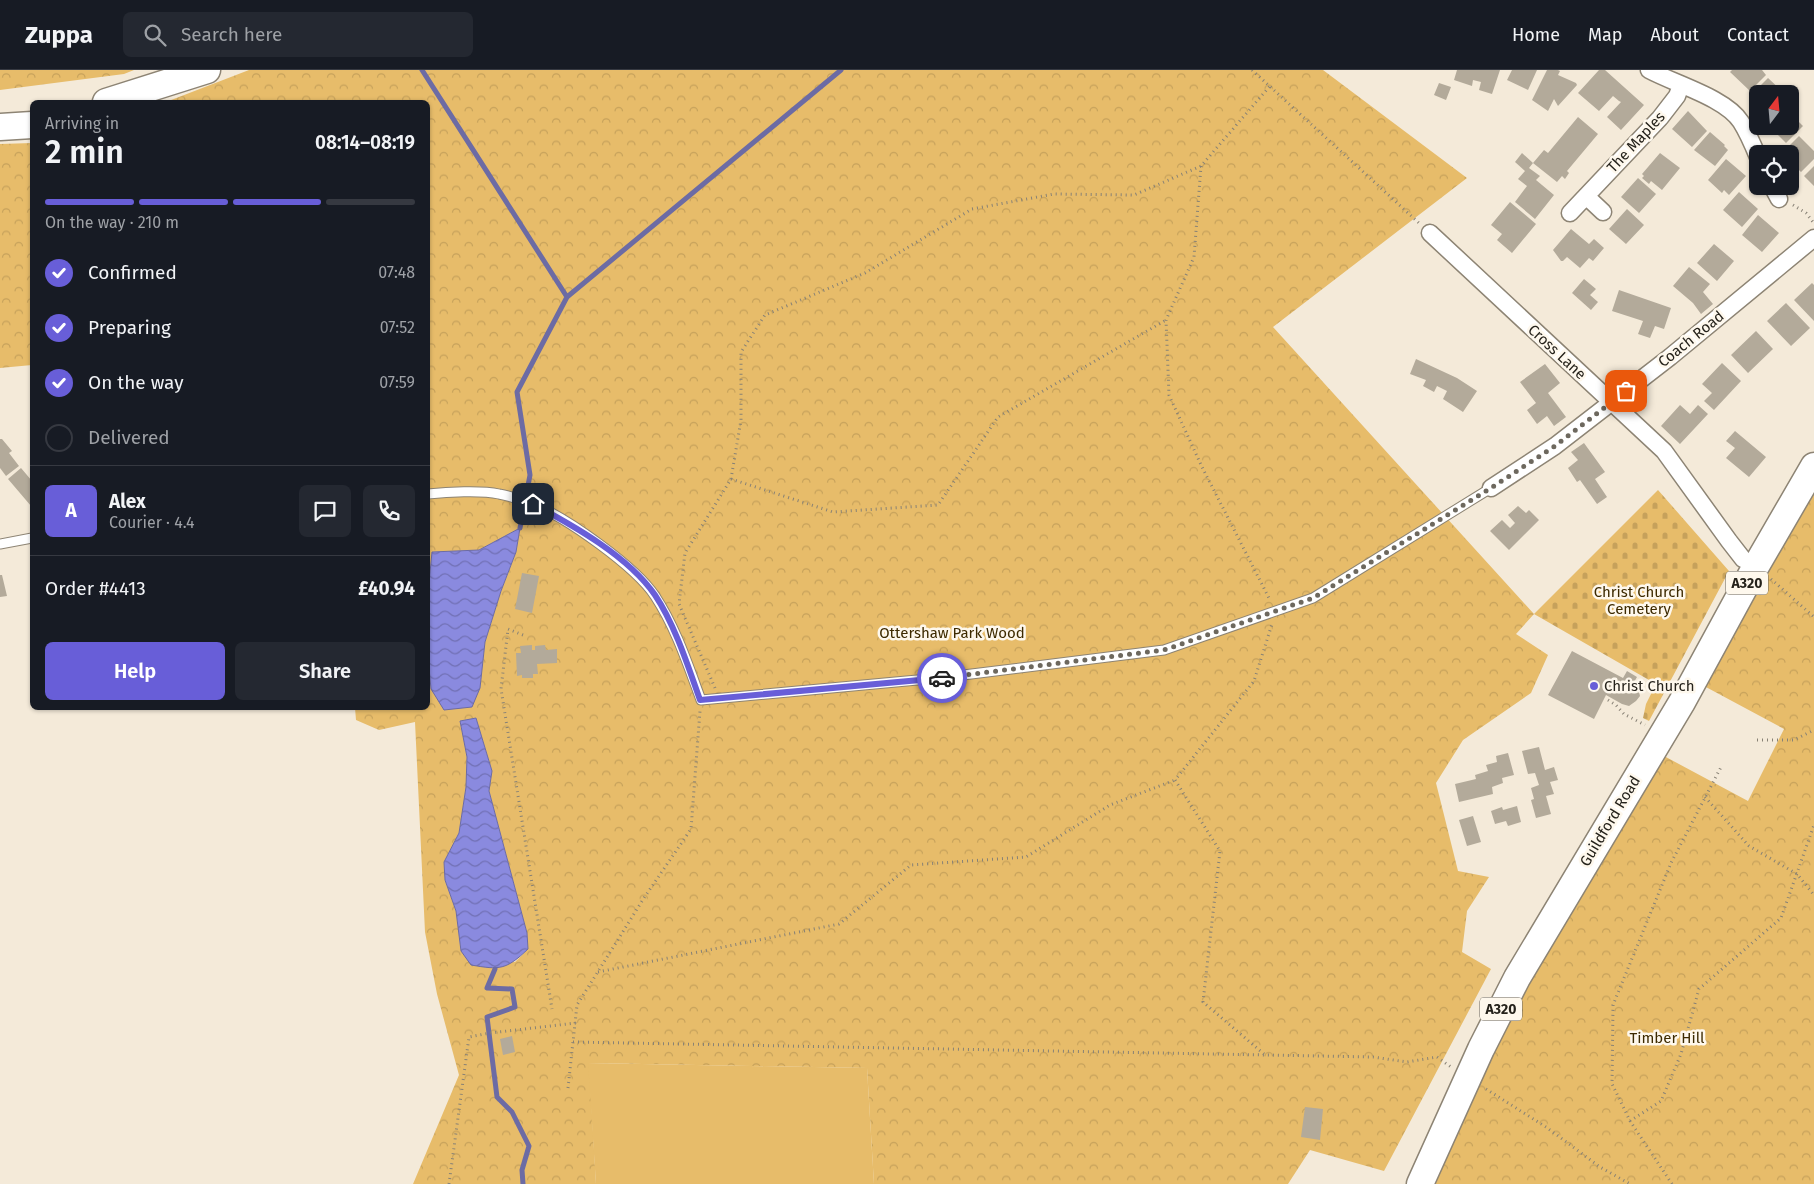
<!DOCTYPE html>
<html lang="en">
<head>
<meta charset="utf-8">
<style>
	body { margin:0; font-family:"Fira Sans",sans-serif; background:#242831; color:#f1f3f6; height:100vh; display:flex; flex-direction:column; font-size:19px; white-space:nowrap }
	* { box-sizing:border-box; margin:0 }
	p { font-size:16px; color:#9ea1a6 }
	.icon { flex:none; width:28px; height:28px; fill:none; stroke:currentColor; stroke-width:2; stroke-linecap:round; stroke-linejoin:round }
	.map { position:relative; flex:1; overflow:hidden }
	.drawer { position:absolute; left:30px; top:30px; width:400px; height:610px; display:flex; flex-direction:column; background:#171b24; border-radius:8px; box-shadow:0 1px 4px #0004 }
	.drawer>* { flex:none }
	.needle { width:32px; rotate:16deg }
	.buttons { position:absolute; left:1749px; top:15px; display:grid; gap:10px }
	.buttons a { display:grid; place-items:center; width:50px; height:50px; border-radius:8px; background:#171b24; box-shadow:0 1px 4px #0004; font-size:25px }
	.pin { position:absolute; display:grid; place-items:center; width:42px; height:42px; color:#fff; margin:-21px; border-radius:10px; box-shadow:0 2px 8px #0006 }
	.courier { position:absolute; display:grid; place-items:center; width:50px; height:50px; margin:-25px; border:4px solid #685ed8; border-radius:50%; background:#fff; color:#222; box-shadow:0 1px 6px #0007 }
	.overview em { font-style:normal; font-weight:600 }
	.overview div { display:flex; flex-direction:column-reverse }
	.overview { display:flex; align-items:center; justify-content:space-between; height:85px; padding:0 15px }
	h1 { font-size:32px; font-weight:600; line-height:38px }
	.bar { display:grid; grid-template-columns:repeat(4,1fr); gap:8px 5px; align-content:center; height:60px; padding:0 15px }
	.bar i { height:6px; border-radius:4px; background:#363941 }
	.bar .selected { background:#685ed8 }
	.bar p { grid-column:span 4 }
	.line { display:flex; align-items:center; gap:12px; padding:0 15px; border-top:1px solid #363941 }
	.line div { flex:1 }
	.round { display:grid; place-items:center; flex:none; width:52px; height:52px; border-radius:8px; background:#242831 }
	ol { padding:0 15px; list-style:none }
	li { display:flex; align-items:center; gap:15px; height:55px }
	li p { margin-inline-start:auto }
	li .icon { padding:5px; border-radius:50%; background:#685ed8; color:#fff; stroke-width:4 }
	li:last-child { color:#9ea1a6 }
	li i { width:28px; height:28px; border:2px solid #363941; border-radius:50% }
	.action { display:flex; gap:10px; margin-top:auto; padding:10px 15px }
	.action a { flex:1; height:58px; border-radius:8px; background:#685ed8; color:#fff; font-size:20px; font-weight:600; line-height:58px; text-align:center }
	.action a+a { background:#242831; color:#f1f3f6 }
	header { display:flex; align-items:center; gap:30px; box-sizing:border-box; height:70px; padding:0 25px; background:#171b24; border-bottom:1px solid #363941 }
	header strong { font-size:24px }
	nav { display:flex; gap:28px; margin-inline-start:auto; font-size:18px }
	.search { width:350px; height:45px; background:#242831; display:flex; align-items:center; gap:12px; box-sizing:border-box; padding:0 18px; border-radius:8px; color:#9ea1a6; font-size:19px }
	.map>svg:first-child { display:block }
</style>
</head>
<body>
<header>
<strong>Zuppa</strong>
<div class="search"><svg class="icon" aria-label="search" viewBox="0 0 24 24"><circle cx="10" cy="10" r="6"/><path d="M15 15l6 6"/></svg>Search here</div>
<nav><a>Home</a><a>Map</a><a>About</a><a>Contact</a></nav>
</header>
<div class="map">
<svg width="1814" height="1114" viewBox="0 0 1814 1114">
	<defs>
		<pattern id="forest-crowns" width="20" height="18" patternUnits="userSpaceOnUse" patternTransform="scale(1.25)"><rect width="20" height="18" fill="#e7bc6a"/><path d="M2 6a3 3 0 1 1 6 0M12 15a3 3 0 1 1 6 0" fill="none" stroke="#c6a15b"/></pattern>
		<pattern id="cemetery-stones" width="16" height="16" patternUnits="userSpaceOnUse" patternTransform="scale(1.25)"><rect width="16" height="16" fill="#e7bc6a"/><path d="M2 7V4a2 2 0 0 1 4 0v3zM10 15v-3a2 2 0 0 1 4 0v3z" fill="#c6a15b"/></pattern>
		<pattern id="water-waves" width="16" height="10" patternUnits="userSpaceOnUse" patternTransform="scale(1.25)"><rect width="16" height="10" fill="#8a8adf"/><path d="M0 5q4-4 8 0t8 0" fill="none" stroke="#7170b4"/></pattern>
	</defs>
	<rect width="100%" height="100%" fill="#f4ead9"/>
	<path fill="url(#forest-crowns)" fill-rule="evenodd" d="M0 0H134L124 4 0 20Z
		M249 0H1323L1467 108 1273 257 1534 544 1516 564 1548 585 1531 623 1463 670 1436 713 1458 801 1489 807 1467 841 1462 882 1491 899 1384 1101 1310 1080 1288 1114H874L867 998 589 993 596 1114H413L459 1005 437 924 425 862 415 652 379 660 356 650 355 638H428V587L431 619 480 618 485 572 501 521 516 482 520 458 479 480 432 482 428 523V32H166ZM476 648 492 701 489 721 527 863 528 879 515 892 461 881 456 841 445 810 444 792 459 763 466 717 467 687 460 651Z
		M32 73V295L0 298V74Z
		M1814 423V1114H1434L1506 952 1664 686 1748 731 1784 659 1704 616 1792 456Z"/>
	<path fill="url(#cemetery-stones)" d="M1658 420 1729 501 1649 651 1643 648 1646 634 1656 614 1534 544Z"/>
	<path fill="#e7bc6a" d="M588 993 867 998 874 1114H596Z"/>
	<path fill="url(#water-waves)" stroke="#6c6ba4" d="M520 458 516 482 501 521 485 572 480 618 472 637 444 640 431 619 428 587V523L432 482 479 480Z
		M476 648 492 701 489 721 527 863 528 879C506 900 500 900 471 895L461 881 456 841 445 810 444 792 459 763 466 717 467 687 460 651Z"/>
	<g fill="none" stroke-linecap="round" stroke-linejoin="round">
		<path stroke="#6c6ba4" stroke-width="5" d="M422 0 567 227
			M520 458 530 405 517 322 567 227 841 0
			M495 899 487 918 512 919 515 937 487 947 497 1027 512 1042 529 1076 522 1100 523 1114"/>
	</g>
	<path fill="#b3aa9a" d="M1457 0H1500L1492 24 1479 20 1481 12 1473 10 1472 16 1454 10Z
		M1512 0H1537L1528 20 1507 10Z
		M1547 0H1558L1560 1 1558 5 1576 13 1577 15 1558 36 1554 29 1548 41 1532 30Z
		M1599 0H1605L1644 35 1621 60 1607 47 1621 32 1619 31 1613 26 1599 41 1578 23Z
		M1732 0H1762L1766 5 1750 21 1730 2Z
		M1768 8 1785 24H1758V29L1752 24Z
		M1439 13 1451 17 1446 30 1434 25Z
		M1688 41 1707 61 1692 77 1672 59Z
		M1790 43 1803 56 1786 73 1769 56H1790Z
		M1578 47 1598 64 1567 101 1569 103 1565 109 1562 106 1557 112 1533 93 1544 80 1548 83Z
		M1710 62 1725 75 1724 76 1728 80 1715 96 1694 80Z
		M1799 66 1814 81V89L1801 102 1790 91V84H1781Z
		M1522 83 1533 93 1529 98 1540 106 1536 110 1554 125 1535 149 1515 132 1527 116 1518 109 1525 101 1515 92Z
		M1660 83 1680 98 1662 120 1651 111 1649 114 1642 108 1644 106 1642 104Z
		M1726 89 1746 106 1729 125 1724 120 1722 123 1708 110Z
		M1814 96V116L1804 106Z
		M1638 108 1656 124 1639 143 1621 127Z
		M1739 122 1758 139 1742 157 1723 140Z
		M1510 132 1536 154 1512 183 1497 170 1502 164 1491 155Z
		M1627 139 1644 155 1626 174 1609 159Z
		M1758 145 1779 163 1762 182 1742 165Z
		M1571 159 1589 174 1594 169 1604 178 1593 191 1589 188 1580 198 1567 187 1563 191H1561L1553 180Z
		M1714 174 1734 191 1717 211 1697 193Z
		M1689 197 1710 214 1703 222 1713 234 1701 244 1693 233 1673 216Z
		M1584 209 1596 219 1590 225 1598 232 1591 240 1572 223Z
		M1812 213 1814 215V251L1794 230Z
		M1619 220 1671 238 1664 259 1655 256 1650 268 1638 264 1643 251 1612 241Z
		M1786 233 1810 258 1791 276 1767 251Z
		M1756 261 1773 279 1748 303 1731 285Z
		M1416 289 1457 308 1477 321 1463 342 1443 329 1447 321 1437 316 1434 322 1423 316 1426 310 1410 304Z
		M1722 293 1741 311 1714 340 1704 331 1712 323 1702 314Z
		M1545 294 1560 313 1548 323 1566 347 1554 356 1547 346 1537 354 1527 340 1536 333 1520 312Z
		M1680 335 1690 344 1698 335 1708 344 1680 374 1661 356Z
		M1735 361 1766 387 1749 407 1726 388 1735 378 1726 371Z
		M0 369H2L12 381 9 383 19 396 6 406 0 398Z
		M1584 373 1605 402 1595 409 1607 427 1597 434 1580 410 1577 412 1568 398 1578 390 1571 382Z
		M21 398 32 411V435L31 436 8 409Z
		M1518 436 1526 443 1529 440 1539 450 1509 480 1490 461 1502 450 1510 458 1515 453 1508 445Z
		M522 503 539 506 532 543 515 539Z
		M0 505H2L7 526 0 527Z
		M532 575V580H535V576L545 575 546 580 557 579V593L537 594 538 604H533V608H522V605L517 606 516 583H521L520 576Z
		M1572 581 1623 608 1627 601 1637 607 1633 614 1638 618 1640 626 1636 631 1629 636 1622 634 1606 625 1594 649 1548 625Z
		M1539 677 1545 700 1554 697 1558 710 1550 712 1554 724 1546 726 1551 744 1536 748 1531 730 1534 729 1531 718 1539 715 1535 703 1528 704 1522 681Z
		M1508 683 1514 705 1502 708 1503 713 1492 717 1493 724 1459 732 1455 714 1476 709 1475 705 1488 701 1486 695 1497 692 1496 686Z
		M1517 736 1521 752 1508 756 1506 751 1495 754 1491 741 1502 737 1503 740Z
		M1473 746 1481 772 1467 776 1459 750Z
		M512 966 515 982 503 985 500 969Z
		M1305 1037 1323 1039 1320 1070 1301 1067Z"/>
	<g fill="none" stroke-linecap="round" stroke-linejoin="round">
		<defs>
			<path id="lane" d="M428 424C447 422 481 420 499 424 510 426 522 430 532 434 565 446 636 497 655 526 676 558 688 595 701 630L939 608 1164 580 1313 528 1491 418
				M0 474 32 468"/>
			<path id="street" d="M1649 0C1675 14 1726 28 1741 52 1748 63 1753 75 1758 87
				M1772 116 1779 129
				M1586 126 1603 142
				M1570 143 1660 48 1677 26 1681 15
				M1430 163 1664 381 1729 471 1743 489 1756 496
				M1491 418 1555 376 1670 287 1814 168"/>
			<path id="primary" d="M106 32 207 0
				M0 57 32 55
				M1420 1114 1481 979 1517 908 1682 632 1756 496 1814 396"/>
		</defs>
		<use href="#lane" stroke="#8d8474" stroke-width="11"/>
		<use href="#street" stroke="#8d8474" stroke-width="19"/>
		<use href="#primary" stroke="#8d8474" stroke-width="29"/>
		<path stroke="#878175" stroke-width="3" stroke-dasharray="1 4" stroke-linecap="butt" d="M1252 0 1419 153
			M1201 96 1194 187 1166 250 1169 325 1202 397 1270 530
			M1793 135 1806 143 1813 152
			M731 409 833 442 938 435 998 347 1166 250
			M1771 509 1814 547
			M523 565 508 559 501 619 552 939
			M715 618 679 534 685 483 731 409 741 350V282L765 245 865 203 972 139 1054 124 1134 125 1201 96 1270 16
			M1608 630 1616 635 1624 644 1645 655
			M1757 670H1794L1814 660
			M1705 727 1749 776 1797 804 1814 825
			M598 902 839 854 911 795 1026 787 1110 735 1175 710
			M573 972 1373 987 1407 992 1437 987 1451 997
			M1264 984 1203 932 1220 781 1175 710 1254 611 1272 554
			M568 1018 577 935 644 828 691 759 700 641
			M1486 1019 1546 1057 1600 1097 1630 1114
			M1630 1051 1661 1031 1681 984 1699 919 1781 848 1814 755
			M449 1114 469 967 490 963 576 953
			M1672 1114 1630 1051 1612 1014 1613 935 1671 793 1721 697"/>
		<use href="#lane" stroke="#fff" stroke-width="9"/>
		<use href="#street" stroke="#fff" stroke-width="16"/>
		<use href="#primary" stroke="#fff" stroke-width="26"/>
	</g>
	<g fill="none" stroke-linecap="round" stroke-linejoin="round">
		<path stroke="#6d685e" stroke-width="5" stroke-dasharray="0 9" d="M942 608 1164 580 1313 528 1491 418 1555 376 1626 321"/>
		<path stroke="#685ed8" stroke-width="6" d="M533 434C574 456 628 486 655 525 675 555 688 596 700 630L942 608"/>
	</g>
	<circle fill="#685ed8" stroke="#fef8ed" stroke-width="2" cx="1594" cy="616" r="5"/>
	<g text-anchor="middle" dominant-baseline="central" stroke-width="5" stroke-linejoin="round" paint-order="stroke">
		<g fill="#fef8ed" stroke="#66625a" stroke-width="1">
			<rect x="1726" y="501.5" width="42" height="23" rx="4"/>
			<rect x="1480" y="927.5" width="42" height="23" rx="4"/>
		</g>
		<g font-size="14" font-weight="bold" fill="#25221b">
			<text x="1747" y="513">A320</text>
			<text x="1501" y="939">A320</text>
		</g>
		<g font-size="15" fill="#25221b" stroke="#fef8ed">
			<text transform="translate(1636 72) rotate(-47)">The Maples</text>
			<text transform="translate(1691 269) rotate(-39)">Coach Road</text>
			<text transform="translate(1557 282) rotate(43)">Cross Lane</text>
			<text transform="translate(1610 751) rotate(-59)">Guildford Road</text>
		</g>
		<g font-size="15" fill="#3d2a00" stroke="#fef8ed">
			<text x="1639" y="522">Christ Church<tspan x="1639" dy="17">Cemetery</tspan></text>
			<text x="952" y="563">Ottershaw Park Wood</text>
			<text x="1667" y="968">Timber Hill</text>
		</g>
		<g font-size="15" fill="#25221b" stroke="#fef8ed" text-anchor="start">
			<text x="1604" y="616">Christ Church</text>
		</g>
	</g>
</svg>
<div class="buttons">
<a><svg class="needle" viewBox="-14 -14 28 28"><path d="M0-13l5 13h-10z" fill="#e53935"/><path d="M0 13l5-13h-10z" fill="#9ea1a6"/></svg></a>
<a><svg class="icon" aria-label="locate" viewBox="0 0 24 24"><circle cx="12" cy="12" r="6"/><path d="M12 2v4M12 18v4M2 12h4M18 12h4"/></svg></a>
</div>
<div class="pin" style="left:1626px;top:321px;background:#ea580c"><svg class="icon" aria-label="bag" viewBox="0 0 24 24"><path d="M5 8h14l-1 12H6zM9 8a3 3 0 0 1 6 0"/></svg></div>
<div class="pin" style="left:533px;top:434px;background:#1f2937"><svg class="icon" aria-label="home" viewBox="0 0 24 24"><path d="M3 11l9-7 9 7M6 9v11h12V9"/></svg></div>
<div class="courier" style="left:942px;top:608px"><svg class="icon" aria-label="car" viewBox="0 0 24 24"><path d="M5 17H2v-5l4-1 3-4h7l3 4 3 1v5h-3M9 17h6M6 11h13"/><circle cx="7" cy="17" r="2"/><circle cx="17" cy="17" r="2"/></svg></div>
<section class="drawer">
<div class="overview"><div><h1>2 min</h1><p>Arriving in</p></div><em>08:14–08:19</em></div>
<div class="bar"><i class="selected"></i><i class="selected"></i><i class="selected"></i><i></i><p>On the way · 210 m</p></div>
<ol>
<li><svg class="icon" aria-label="check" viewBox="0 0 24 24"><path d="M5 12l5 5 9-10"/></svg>Confirmed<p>07:48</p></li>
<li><svg class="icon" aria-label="check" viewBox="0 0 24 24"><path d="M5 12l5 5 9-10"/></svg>Preparing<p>07:52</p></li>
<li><svg class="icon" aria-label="check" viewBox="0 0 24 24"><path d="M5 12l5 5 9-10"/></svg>On the way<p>07:59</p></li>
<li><i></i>Delivered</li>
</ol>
<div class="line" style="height:90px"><b class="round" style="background:#685ed8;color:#fff">A</b><div><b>Alex</b><p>Courier · 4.4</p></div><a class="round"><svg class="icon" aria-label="chat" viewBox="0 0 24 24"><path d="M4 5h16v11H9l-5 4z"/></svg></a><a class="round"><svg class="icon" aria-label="phone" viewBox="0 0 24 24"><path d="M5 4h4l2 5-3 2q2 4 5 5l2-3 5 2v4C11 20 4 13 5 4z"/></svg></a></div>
<div class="line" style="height:65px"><div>Order #4413</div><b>£40.94</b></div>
<div class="action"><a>Help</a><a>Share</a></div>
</section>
</div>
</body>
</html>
